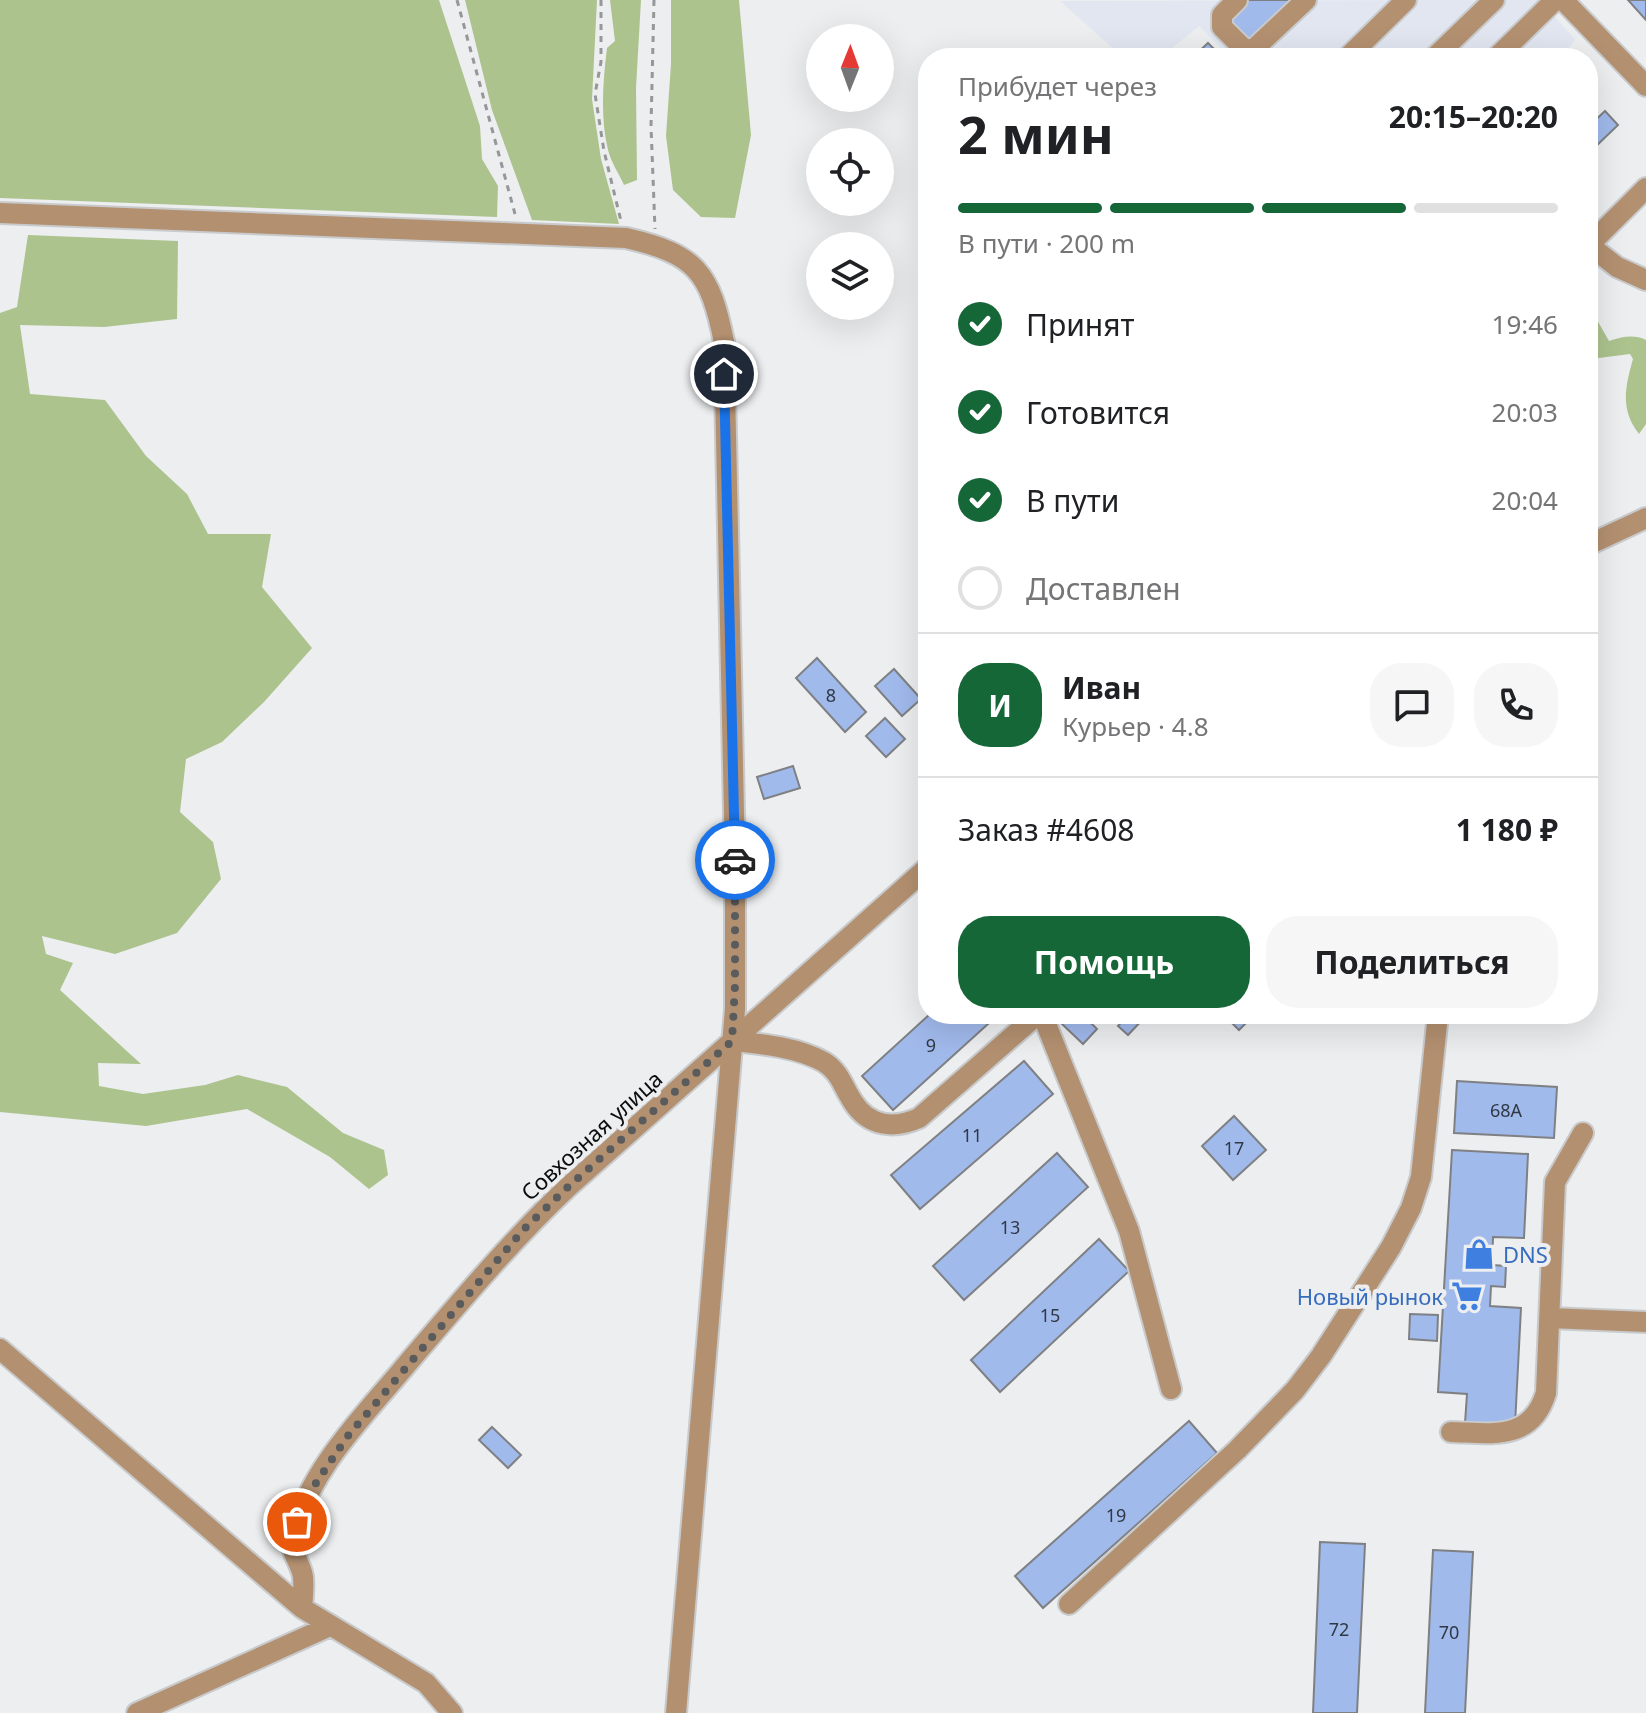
<!DOCTYPE html>
<html lang="ru">
<head>
<meta charset="utf-8">
<style>
	body { margin:0; font-family:"Noto Sans",sans-serif; background:#f6f6f6; color:#202124; height:100vh; display:flex; flex-direction:column; font-size:30px; white-space:nowrap }
	* { box-sizing:border-box; margin:0 }
	p { font-size:26px; color:#757577 }
	.icon { flex:none; width:44px; height:44px; fill:none; stroke:currentColor; stroke-width:2; stroke-linecap:round; stroke-linejoin:round }
	.map { position:relative; flex:1; overflow:hidden }
	.drawer { position:absolute; left:918px; top:48px; width:680px; height:976px; display:flex; flex-direction:column; background:#fff; border-radius:32px; box-shadow:0 8px 32px #0002 }
	.drawer>* { flex:none }
	.needle { width:52px; rotate:1deg }
	.fabs { position:absolute; left:806px; top:24px; display:grid; gap:16px }
	.fabs a { display:grid; place-items:center; width:88px; height:88px; border-radius:50%; background:#fff; box-shadow:0 8px 32px #0002; font-size:40px }
	.pin { position:absolute; display:grid; place-items:center; width:68px; height:68px; color:#fff; margin:-34px; border:4px solid #fff; border-radius:50%; box-shadow:0 2px 8px #0007 }
	.courier { position:absolute; display:grid; place-items:center; width:80px; height:80px; margin:-40px; border:6px solid #1a73e8; border-radius:50%; background:#fff; color:#222; box-shadow:0 2px 10px #0007 }
	.summary em { font-style:normal; font-weight:700 }
	.summary div { display:flex; flex-direction:column-reverse }
	.summary { display:flex; align-items:center; justify-content:space-between; height:136px; padding:0 40px }
	h1 { font-size:52px; font-weight:700; line-height:60px }
	.bar { display:grid; grid-template-columns:repeat(4,1fr); gap:12px 8px; align-content:center; height:96px; padding:0 40px }
	.bar i { height:10px; border-radius:6px; background:#e0e0e0 }
	.bar .active { background:#166738 }
	.bar p { grid-column:span 4 }
	.line { display:flex; align-items:center; gap:20px; padding:0 40px; border-top:2px solid #e0e0e0 }
	.line div { flex:1 }
	.round { display:grid; place-items:center; flex:none; width:84px; height:84px; border-radius:32px; background:#f6f6f6 }
	ol { padding:0 40px; list-style:none }
	li { display:flex; align-items:center; gap:24px; height:88px }
	li p { margin-inline-start:auto }
	li .icon { padding:8px; border-radius:50%; background:#166738; color:#fff; stroke-width:4 }
	li:last-child { color:#757577 }
	li i { width:44px; height:44px; border:4px solid #e0e0e0; border-radius:50% }
	.action { display:flex; gap:16px; margin-top:auto; padding:16px 40px }
	.action a { flex:1; height:92px; border-radius:32px; background:#166738; color:#fff; font-size:32px; font-weight:700; line-height:92px; text-align:center }
	.action a+a { background:#f6f6f6; color:#202124 }
	.map>svg:first-child { display:block }
</style>
</head>
<body>
<div class="map">
<svg width="1646" height="1713" viewBox="0 0 1646 1713">
	<rect width="100%" height="100%" fill="#eceef0"/>
	<path fill="#e1e6f0" d="M1539 0 1575 39 1562 58H1231L1199 26 1160 58H1124L1060 1Z"/>
	<path fill="#acc38e" d="M0 0H439L480 126 482 159 498 186 497 217 0 198Z
		M465 0H597L592 99 601 159 619 224 532 220 492 110Z
		M610 0H641L636 88 637 180 624 185C619 174 611 162 608 150 600 117 603 81 607 48L615 41Z
		M671 0H739L751 135 735 218 701 217 673 190 666 136 671 64Z
		M28 235 178 241 177 319 104 327 20 325 30 394 105 400 146 456 187 494 208 534H271L262 587 312 648 264 702 222 742 186 759 180 812 213 842 221 879 177 933 115 954 42 936 46 954 73 963 60 990 141 1064 98 1063 99 1086 143 1094 205 1085 238 1075 287 1087 343 1133 384 1150 388 1175 369 1189 330 1157 247 1109 146 1126 0 1112V313L17 307Z
		M1588 283 1593 293 1592 311 1609 341C1622 337 1633 334 1646 340V424L1639 434C1620 410 1625 387 1633 359L1630 354 1591 359 1588 364Z"/>
	<path fill="#a1baec" stroke="#7f8083" stroke-width="2" d="M1249 0H1295L1249 44 1227 21Z
		M1628 0H1646V20Z
		M1208 43 1223 58H1192Z
		M1605 111 1618 125 1594 148 1588 142V127Z
		M817 658 866 712 845 732 796 678Z
		M894 669 921 699 902 716 875 686Z
		M885 718 905 739 886 757 866 736Z
		M793 766 800 788 764 799 757 777Z
		M930 1014H999L893 1110 862 1076Z
		M1071 1014H1082L1097 1029 1083 1044 1062 1024Z
		M1129 1014H1140L1144 1018 1128 1035 1118 1026Z
		M1223 1014H1255L1239 1030Z
		M1024 1061 1053 1094 920 1209 891 1175Z
		M1457 1081 1557 1087 1554 1138 1454 1133Z
		M1234 1116 1266 1150 1233 1180 1202 1146Z
		M1452 1150 1528 1154 1524 1238 1493 1237 1492 1265 1506 1266 1505 1287 1491 1286 1490 1306 1521 1308 1515 1425 1465 1423 1467 1394 1438 1392Z
		M1057 1153 1088 1187 964 1300 933 1266Z
		M1099 1239 1129 1271 1000 1392 971 1360Z
		M1410 1314 1438 1315 1437 1341 1409 1339Z
		M1189 1421 1217 1453 1043 1608 1015 1576Z
		M492 1427 521 1455 508 1468 479 1440Z
		M1320 1542 1365 1544 1357 1713H1313Z
		M1433 1550 1473 1552 1465 1713H1425Z"/>
	<g fill="none" stroke-linecap="round" stroke-linejoin="round">
		<defs>
			<path id="minor" d="M1237 0 1222 15V27L1245 50 1255 48 1306 0
				M1563 0 1646 86
				M1347 58 1406 0
				M1434 58 1494 0
				M1496 58 1555 0
				M0 213 626 238C696 254 710 272 724 342L735 860V1009L676 1713
				M1589 245 1617 267 1646 280
				M1588 246 1646 188
				M1588 545 1646 518
				M1042 1014 1129 1231 1171 1389
				M732 1041C762 1044 797 1047 824 1062 840 1072 843 1087 853 1102 869 1127 895 1129 919 1118L1038 1014
				M1550 1318 1646 1322
				M0 1349 302 1608 426 1683 452 1713
				M1451 1432C1491 1433 1531 1442 1546 1393L1555 1182 1583 1133
				M1069 1604 1237 1450 1295 1390 1321 1356 1391 1247 1411 1208 1421 1177 1438 1014
				M302 1608C303 1598 304 1587 303 1577 301 1562 289 1553 293 1537 308 1470 365 1415 407 1364 459 1303 510 1242 568 1187L928 867
				M137 1713 330 1626"/>
		</defs>
		<use href="#minor" stroke="#c8cacc" stroke-width="24"/>
		<path stroke="#969799" stroke-width="3" stroke-dasharray="6 6" stroke-linecap="butt" d="M457 0 515 214
			M601 0V62L595 94 604 151 621 221
			M654 0 651 126 655 229"/>
		<use href="#minor" stroke="#b39070" stroke-width="20"/>
	</g>
	<g fill="none" stroke-linecap="round" stroke-linejoin="round">
		<path stroke="#5a5b5c" stroke-width="8" stroke-dasharray="0 14.4" d="M297 1522 312 1489 347 1437 524 1229 568 1187 732 1041 735 985V860"/>
		<path stroke="#1a73e8" stroke-width="10" d="M724 374 735 860"/>
	</g>
	<defs>
		<symbol id="shop-bare" viewBox="-9 -9 18 18"><path d="M-5-2.5h2.3a2.7 3.5 0 0 1 5.4 0H5L5.5 6h-11ZM-1.5-2.5h3a1.5 2.3 0 0 0-3 0Z" fill="#3f7fe0" stroke="#eceef0" stroke-width="2.5" paint-order="stroke"/></symbol>
		<symbol id="supermarket-bare" viewBox="-9 -9 18 18"><path d="M-6-5.5h2.5l.6 2H6L4.5 2H-2.5L-4.4-4H-6ZM-1.5 3.2a1.3 1.3 0 1 0 .1 0ZM3 3.2a1.3 1.3 0 1 0 .1 0Z" fill="#3f7fe0" stroke="#eceef0" stroke-width="2.5" paint-order="stroke"/></symbol>
	</defs>
	<g fill-rule="evenodd">
		<use href="#shop-bare" x="1457" y="1232" width="44" height="44"/>
		<use href="#supermarket-bare" x="1445" y="1274" width="44" height="44"/>
	</g>
	<g text-anchor="middle" dominant-baseline="central" stroke-width="8" stroke-linejoin="round" paint-order="stroke">
		<g font-size="18" fill="#303845">
			<text x="831" y="695">8</text>
			<text x="931" y="1045">9</text>
			<text x="1506" y="1110">68А</text>
			<text x="972" y="1135">11</text>
			<text x="1234" y="1148">17</text>
			<text x="1010" y="1227">13</text>
			<text x="1050" y="1315">15</text>
			<text x="1116" y="1515">19</text>
			<text x="1339" y="1629">72</text>
			<text x="1449" y="1632">70</text>
		</g>
		<g font-size="22" fill="#0b0c0d" stroke="#eceef0">
			<text transform="translate(591 1135) rotate(-42)">Совхозная улица</text>
		</g>
		<g font-size="22" fill="#366cbe" stroke="#eceef0" text-anchor="start">
			<text x="1503" y="1254">DNS</text>
			<text x="1443" y="1296" text-anchor="end">Новый рынок</text>
		</g>
	</g>
</svg>
<div class="fabs">
<a><svg class="needle" viewBox="-14 -14 28 28"><path d="M0-13l5 13h-10z" fill="#e53935"/><path d="M0 13l5-13h-10z" fill="#757577"/></svg></a>
<a><svg class="icon" aria-label="locate" viewBox="0 0 24 24"><circle cx="12" cy="12" r="6"/><path d="M12 2v4M12 18v4M2 12h4M18 12h4"/></svg></a>
<a><svg class="icon" aria-label="layers" viewBox="0 0 24 24"><path d="M12 4l9 5-9 5-9-5zM3 14l9 5 9-5"/></svg></a>
</div>
<div class="pin" style="left:297px;top:1522px;background:#ea580c"><svg class="icon" aria-label="bag" viewBox="0 0 24 24"><path d="M5 8h14l-1 12H6zM9 8a3 3 0 0 1 6 0"/></svg></div>
<div class="pin" style="left:724px;top:374px;background:#1f2937"><svg class="icon" aria-label="home" viewBox="0 0 24 24"><path d="M3 11l9-7 9 7M6 9v11h12V9"/></svg></div>
<div class="courier" style="left:735px;top:860px"><svg class="icon" aria-label="car" viewBox="0 0 24 24"><path d="M5 17H2v-5l4-1 3-4h7l3 4 3 1v5h-3M9 17h6M6 11h13"/><circle cx="7" cy="17" r="2"/><circle cx="17" cy="17" r="2"/></svg></div>
<section class="drawer">
<div class="summary"><div><h1>2 мин</h1><p>Прибудет через</p></div><em>20:15–20:20</em></div>
<div class="bar"><i class="active"></i><i class="active"></i><i class="active"></i><i></i><p>В пути · 200 m</p></div>
<ol>
<li><svg class="icon" aria-label="check" viewBox="0 0 24 24"><path d="M5 12l5 5 9-10"/></svg>Принят<p>19:46</p></li>
<li><svg class="icon" aria-label="check" viewBox="0 0 24 24"><path d="M5 12l5 5 9-10"/></svg>Готовится<p>20:03</p></li>
<li><svg class="icon" aria-label="check" viewBox="0 0 24 24"><path d="M5 12l5 5 9-10"/></svg>В пути<p>20:04</p></li>
<li><i></i>Доставлен</li>
</ol>
<div class="line" style="height:144px"><b class="round" style="background:#166738;color:#fff">И</b><div><b>Иван</b><p>Курьер · 4.8</p></div><a class="round"><svg class="icon" aria-label="chat" viewBox="0 0 24 24"><path d="M4 5h16v11H9l-5 4z"/></svg></a><a class="round"><svg class="icon" aria-label="phone" viewBox="0 0 24 24"><path d="M5 4h4l2 5-3 2q2 4 5 5l2-3 5 2v4C11 20 4 13 5 4z"/></svg></a></div>
<div class="line" style="height:104px"><div>Заказ #4608</div><b>1 180 ₽</b></div>
<div class="action"><a>Помощь</a><a>Поделиться</a></div>
</section>
</div>
</body>
</html>
